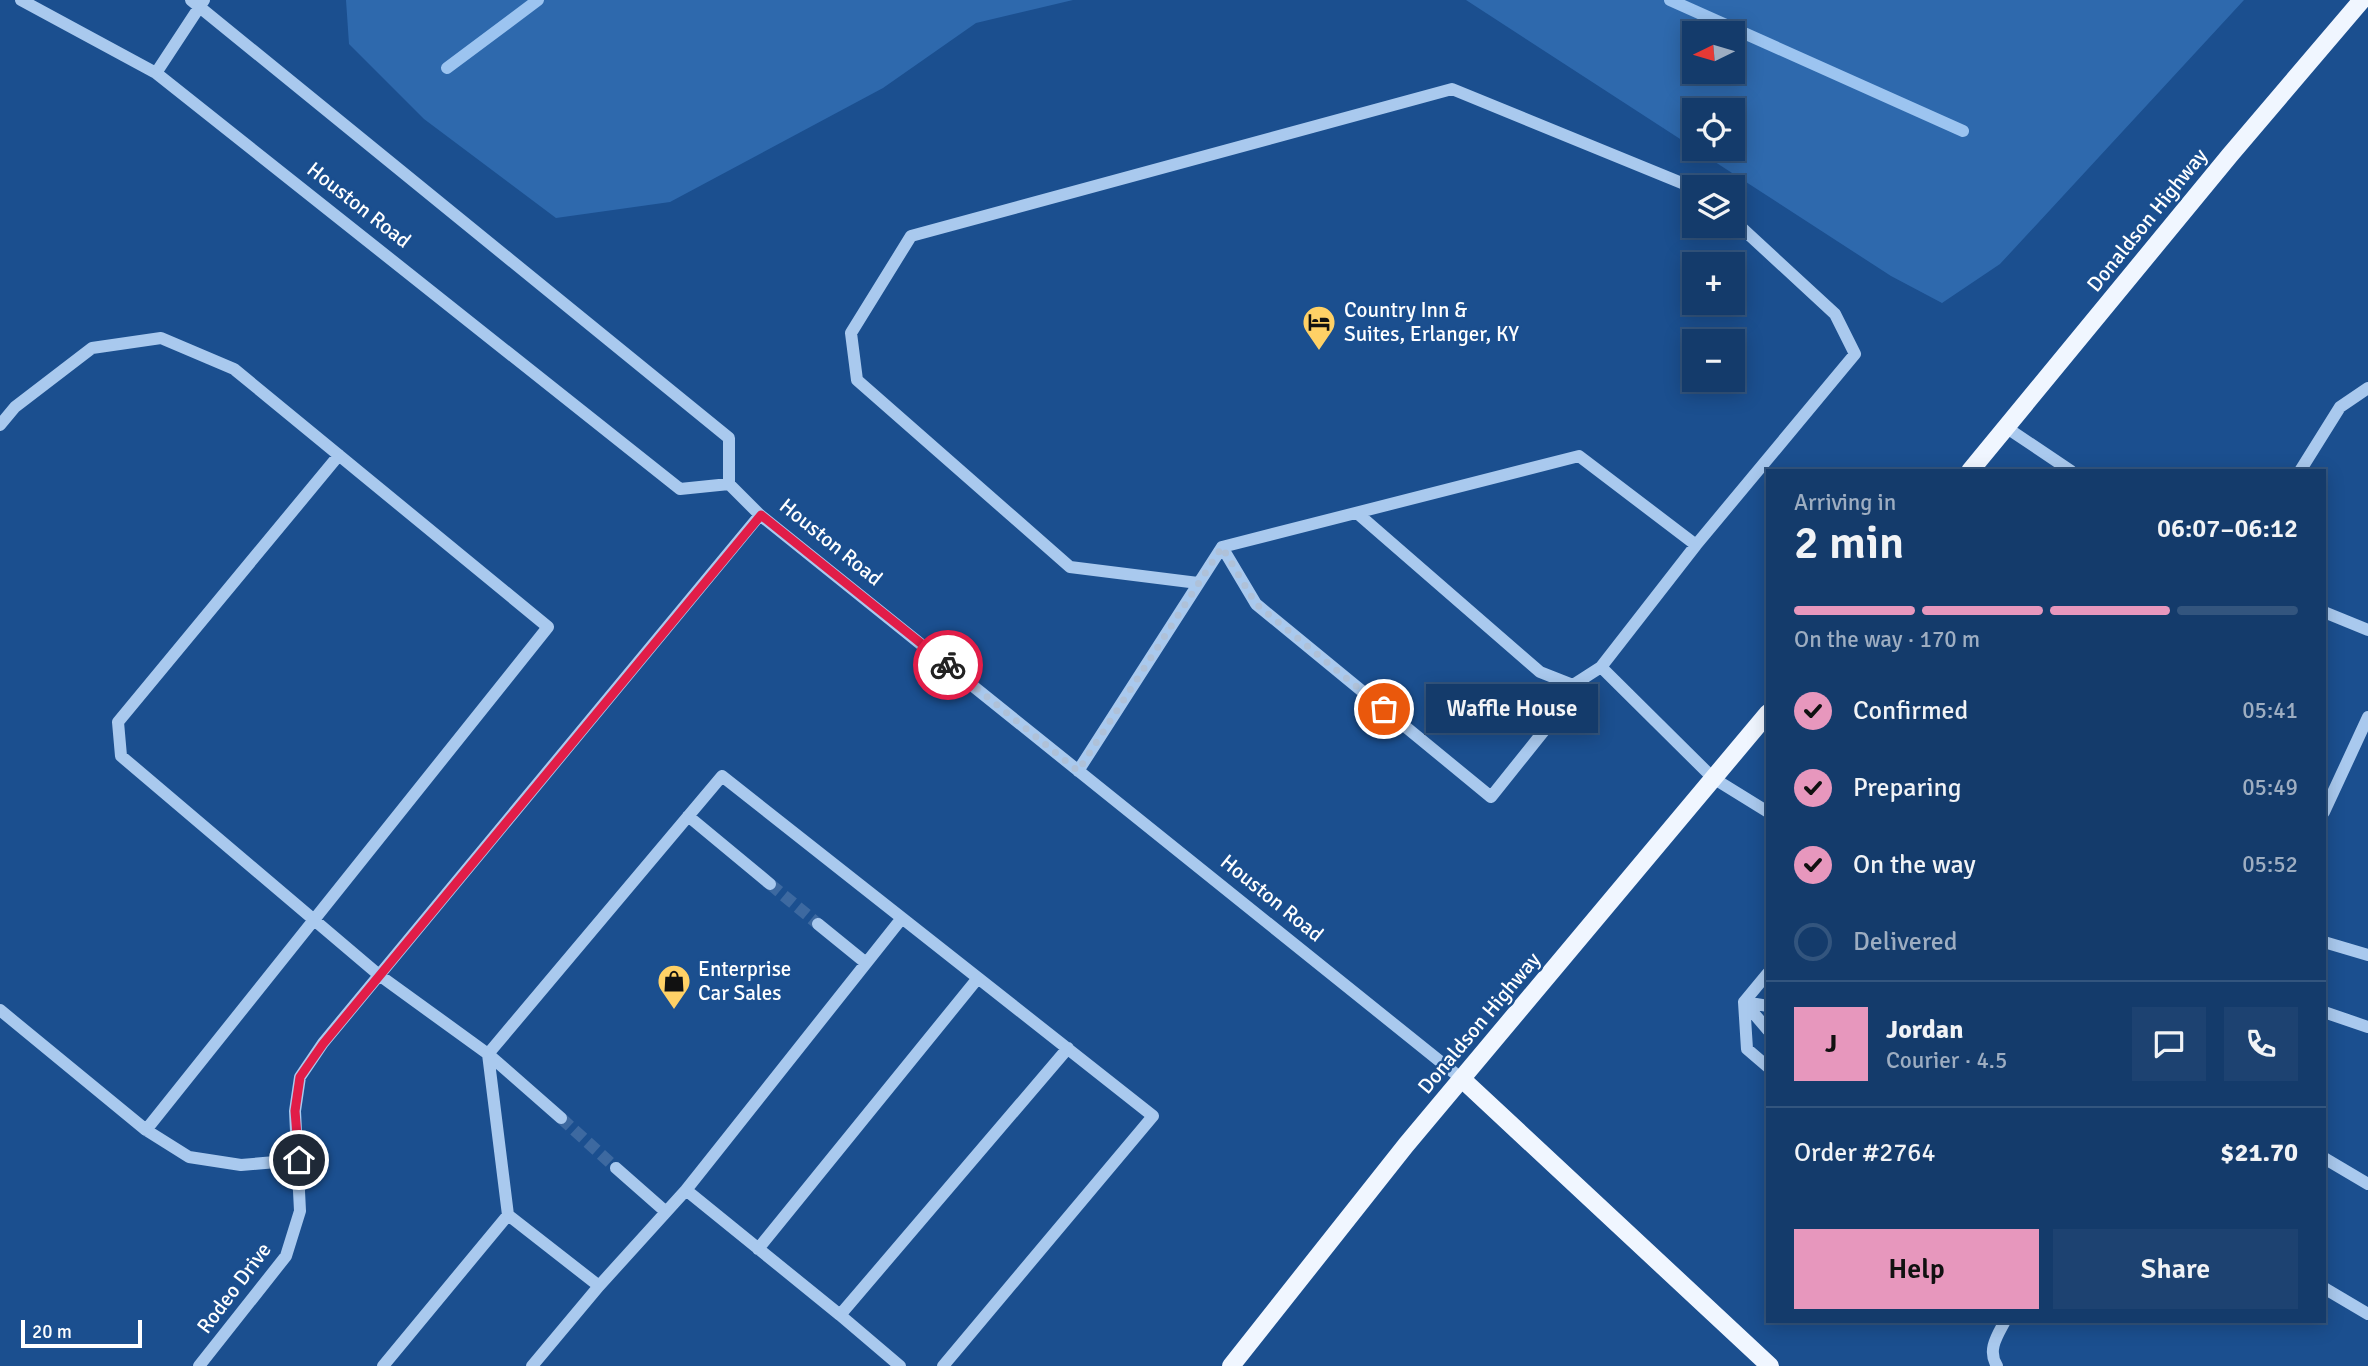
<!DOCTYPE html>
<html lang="en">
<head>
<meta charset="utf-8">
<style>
	body { margin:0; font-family:Signika,sans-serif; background:#1d4271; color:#f1f3f6; height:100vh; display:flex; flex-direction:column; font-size:26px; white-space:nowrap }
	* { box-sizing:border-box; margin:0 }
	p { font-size:23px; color:#9dadc1 }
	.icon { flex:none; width:38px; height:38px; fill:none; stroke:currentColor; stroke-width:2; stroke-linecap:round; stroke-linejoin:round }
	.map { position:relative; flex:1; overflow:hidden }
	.panel { position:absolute; left:1766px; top:469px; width:560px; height:854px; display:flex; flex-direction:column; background:#143b6b; border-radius:0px; box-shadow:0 4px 18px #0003,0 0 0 2px #33557e }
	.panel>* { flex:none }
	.needle { width:46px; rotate:265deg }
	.fabs { position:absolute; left:1682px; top:21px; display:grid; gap:14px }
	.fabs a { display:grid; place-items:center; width:63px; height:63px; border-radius:0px; background:#143b6b; box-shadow:0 4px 18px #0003,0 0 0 2px #33557e; font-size:35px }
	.scale { position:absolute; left:21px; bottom:18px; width:121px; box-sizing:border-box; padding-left:7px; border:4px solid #fff; border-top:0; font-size:19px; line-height:24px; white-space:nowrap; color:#fff; -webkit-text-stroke:5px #1b4f8f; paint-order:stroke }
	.pin { position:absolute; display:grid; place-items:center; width:60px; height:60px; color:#fff; margin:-30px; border:4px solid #fff; border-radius:50%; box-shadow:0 2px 7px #0007 }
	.courier { position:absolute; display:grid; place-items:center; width:70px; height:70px; margin:-35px; border:5px solid #e11d48; border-radius:50%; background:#fff; color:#222; box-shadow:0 2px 9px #0007 }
	.bubble { position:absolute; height:49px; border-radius:0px; background:#143b6b; box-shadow:0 4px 18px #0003,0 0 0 2px #33557e; font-size:23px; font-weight:600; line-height:49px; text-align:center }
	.summary em { font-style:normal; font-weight:600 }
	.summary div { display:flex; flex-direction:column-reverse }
	.summary { display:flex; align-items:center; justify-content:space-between; height:119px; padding:0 28px }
	h1 { font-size:46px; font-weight:600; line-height:52px }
	.bar { display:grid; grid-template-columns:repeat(4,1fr); gap:10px 7px; align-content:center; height:84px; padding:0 28px }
	.bar i { height:9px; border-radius:5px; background:#33557e }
	.bar .selected { background:#e797bd }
	.bar p { grid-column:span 4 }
	.line { display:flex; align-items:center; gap:18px; padding:0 28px; border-top:2px solid #33557e }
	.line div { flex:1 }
	.round { display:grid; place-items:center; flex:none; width:74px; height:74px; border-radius:0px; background:#1d4271 }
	ol { padding:0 28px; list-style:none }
	li { display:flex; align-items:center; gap:21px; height:77px }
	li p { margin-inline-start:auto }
	li .icon { padding:7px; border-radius:50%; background:#e797bd; color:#111; stroke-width:4 }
	li:last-child { color:#9dadc1 }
	li i { width:38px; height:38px; border:4px solid #33557e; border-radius:50% }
	.action { display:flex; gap:14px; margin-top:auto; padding:14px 28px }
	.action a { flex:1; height:80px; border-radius:0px; background:#e797bd; color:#111; font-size:28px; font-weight:600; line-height:80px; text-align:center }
	.action a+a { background:#1d4271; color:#f1f3f6 }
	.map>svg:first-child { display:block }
</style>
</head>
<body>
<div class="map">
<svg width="2368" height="1366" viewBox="0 0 2368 1366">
	<rect width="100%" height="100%" fill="#1b4f8f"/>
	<path fill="#2e69ad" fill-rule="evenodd" d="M346 0H1073L976 23 883 88 670 202 556 218 424 119 349 44Z
		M1466 0H2244L2000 264 1942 303 1891 276 1695 149H1732V110H1694V148ZM1694 33H1732V72H1694Z"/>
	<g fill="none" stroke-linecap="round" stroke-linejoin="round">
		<path stroke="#9cc4f0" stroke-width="12" d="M1670 0 1963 131
			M447 68 538 0"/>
		<path stroke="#3d69a0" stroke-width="12" stroke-dasharray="12 6" stroke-linecap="butt" d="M770 884 818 924
			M561 1118 616 1168"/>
		<path stroke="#a9c9ee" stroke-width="12" d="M21 0 156 73 680 489 729 484
			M191 0 729 438V484L760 515 1462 1079
			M156 73 204 0
			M0 425 15 407 92 348 161 338 234 369 548 627 146 1130
			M2007 428 2071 471
			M339 455 118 722 121 756 379 975 488 1054 722 776 1153 1116 943 1366
			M2300 471 2340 407 2368 388
			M1357 513 1540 672 1573 685 1601 667
			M1696 545 1601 667 1713 778 1768 812
			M1222 547 1256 604 1491 797 1551 722 1573 685
			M1198 583 1070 567 857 380 851 333 911 236 1452 89 1694 188
			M2324 612 2368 630
			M1078 771 1222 547 1579 456 1696 545 1855 354 1835 314 1732 219
			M2324 812 2368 717
			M688 816 770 884
			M818 924 866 963
			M2324 942 2368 955
			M1768 973 1744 1002 1747 1049 1768 1067
			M1744 1002 1768 1030
			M1744 1002 1768 1006
			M0 1010 146 1130 189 1157 241 1165 299 1160
			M2324 1012 2368 1027
			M488 1054 561 1118
			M2324 1158 2368 1184
			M616 1168 666 1212
			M508 1215 599 1286
			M758 1249 978 978
			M2324 1288 2368 1314
			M840 1315 686 1190 902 918
			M199 1366 286 1256 300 1211 295 1111 300 1077 323 1043 760 515
			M383 1366 508 1215 488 1054
			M532 1366 599 1286 686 1190
			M900 1366 840 1315 1068 1048
			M1997 1366C1987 1350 1997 1336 2005 1321"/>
		<path stroke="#f0f6ff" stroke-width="18" d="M1970 471 2230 155 2362 0
			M1462 1079 1770 1366
			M1231 1366 1406 1145 1768 713"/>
	</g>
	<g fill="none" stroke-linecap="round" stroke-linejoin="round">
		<path stroke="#afc1d8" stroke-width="7" stroke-dasharray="0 12.6" d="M948 665 1078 771 1222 547 1256 604 1384 709"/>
		<path stroke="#e11d48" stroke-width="9" d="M299 1160 295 1111 300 1077 323 1044 761 515 948 665"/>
	</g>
	<defs>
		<symbol id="hotel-pin" viewBox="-11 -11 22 30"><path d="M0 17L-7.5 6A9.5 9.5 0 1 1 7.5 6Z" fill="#ffd166" stroke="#1b4f8f"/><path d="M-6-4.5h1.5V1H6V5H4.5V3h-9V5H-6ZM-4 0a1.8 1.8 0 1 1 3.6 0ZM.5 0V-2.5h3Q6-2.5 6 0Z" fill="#111"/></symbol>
		<symbol id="shop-pin" viewBox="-11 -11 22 30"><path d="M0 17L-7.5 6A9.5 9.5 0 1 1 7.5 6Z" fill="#ffd166" stroke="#1b4f8f"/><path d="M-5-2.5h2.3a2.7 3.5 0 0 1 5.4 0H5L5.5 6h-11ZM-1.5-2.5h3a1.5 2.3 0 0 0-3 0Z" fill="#111"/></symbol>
	</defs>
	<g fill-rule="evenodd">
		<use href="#hotel-pin" x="1300" y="303" width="38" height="52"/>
		<use href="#shop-pin" x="655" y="962" width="38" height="52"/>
	</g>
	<g text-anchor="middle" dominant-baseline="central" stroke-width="5" stroke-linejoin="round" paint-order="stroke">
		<g font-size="21" fill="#fff" stroke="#1b4f8f">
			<text transform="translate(359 205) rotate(38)">Houston Road</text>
			<text transform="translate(2147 220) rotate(-51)">Donaldson Highway</text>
			<text transform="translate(831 542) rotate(39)">Houston Road</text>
			<text transform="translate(1272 898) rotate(39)">Houston Road</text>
			<text transform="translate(1479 1023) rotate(-50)">Donaldson Highway</text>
			<text transform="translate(234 1288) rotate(-53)">Rodeo Drive</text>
		</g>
		<g font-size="21" fill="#fff" stroke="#1b4f8f" text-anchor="start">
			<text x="1344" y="310">Country Inn &amp;<tspan x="1344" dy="24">Suites, Erlanger, KY</tspan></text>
			<text x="698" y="969">Enterprise<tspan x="698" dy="24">Car Sales</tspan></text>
		</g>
	</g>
</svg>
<div class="fabs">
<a><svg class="needle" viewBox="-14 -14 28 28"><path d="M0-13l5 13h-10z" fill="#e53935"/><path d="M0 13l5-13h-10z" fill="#9dadc1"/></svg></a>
<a><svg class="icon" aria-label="locate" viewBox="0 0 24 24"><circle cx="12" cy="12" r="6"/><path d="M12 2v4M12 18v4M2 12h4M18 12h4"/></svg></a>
<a><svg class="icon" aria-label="layers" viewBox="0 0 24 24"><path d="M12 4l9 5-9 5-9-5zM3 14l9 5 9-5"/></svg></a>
<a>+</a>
<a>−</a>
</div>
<div class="scale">20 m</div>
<div class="pin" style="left:1384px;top:709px;background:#ea580c"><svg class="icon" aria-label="bag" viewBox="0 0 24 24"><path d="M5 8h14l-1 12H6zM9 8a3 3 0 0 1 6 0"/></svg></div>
<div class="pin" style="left:299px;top:1160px;background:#1f2937"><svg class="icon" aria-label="home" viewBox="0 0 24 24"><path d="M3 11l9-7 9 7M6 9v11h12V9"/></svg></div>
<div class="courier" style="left:948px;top:665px"><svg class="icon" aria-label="bike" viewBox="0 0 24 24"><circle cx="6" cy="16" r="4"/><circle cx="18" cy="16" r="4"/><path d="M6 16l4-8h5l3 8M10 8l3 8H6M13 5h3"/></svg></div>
<div class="bubble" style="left:1426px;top:684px;width:172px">Waffle House</div>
<section class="panel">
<div class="summary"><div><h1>2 min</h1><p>Arriving in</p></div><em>06:07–06:12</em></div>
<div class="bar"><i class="selected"></i><i class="selected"></i><i class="selected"></i><i></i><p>On the way · 170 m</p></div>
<ol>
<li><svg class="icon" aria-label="check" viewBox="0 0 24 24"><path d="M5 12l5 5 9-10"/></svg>Confirmed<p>05:41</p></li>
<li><svg class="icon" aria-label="check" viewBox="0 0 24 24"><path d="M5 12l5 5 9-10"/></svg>Preparing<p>05:49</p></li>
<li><svg class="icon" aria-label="check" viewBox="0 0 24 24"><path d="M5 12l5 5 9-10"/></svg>On the way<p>05:52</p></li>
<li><i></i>Delivered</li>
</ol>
<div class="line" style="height:126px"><b class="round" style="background:#e797bd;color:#111">J</b><div><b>Jordan</b><p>Courier · 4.5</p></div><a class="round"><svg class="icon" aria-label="chat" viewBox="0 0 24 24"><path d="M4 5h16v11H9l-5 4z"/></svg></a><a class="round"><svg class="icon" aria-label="phone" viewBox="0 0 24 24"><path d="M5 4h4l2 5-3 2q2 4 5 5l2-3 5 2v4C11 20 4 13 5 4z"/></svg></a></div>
<div class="line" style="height:91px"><div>Order #2764</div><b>$21.70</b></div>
<div class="action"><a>Help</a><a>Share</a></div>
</section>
</div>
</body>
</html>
